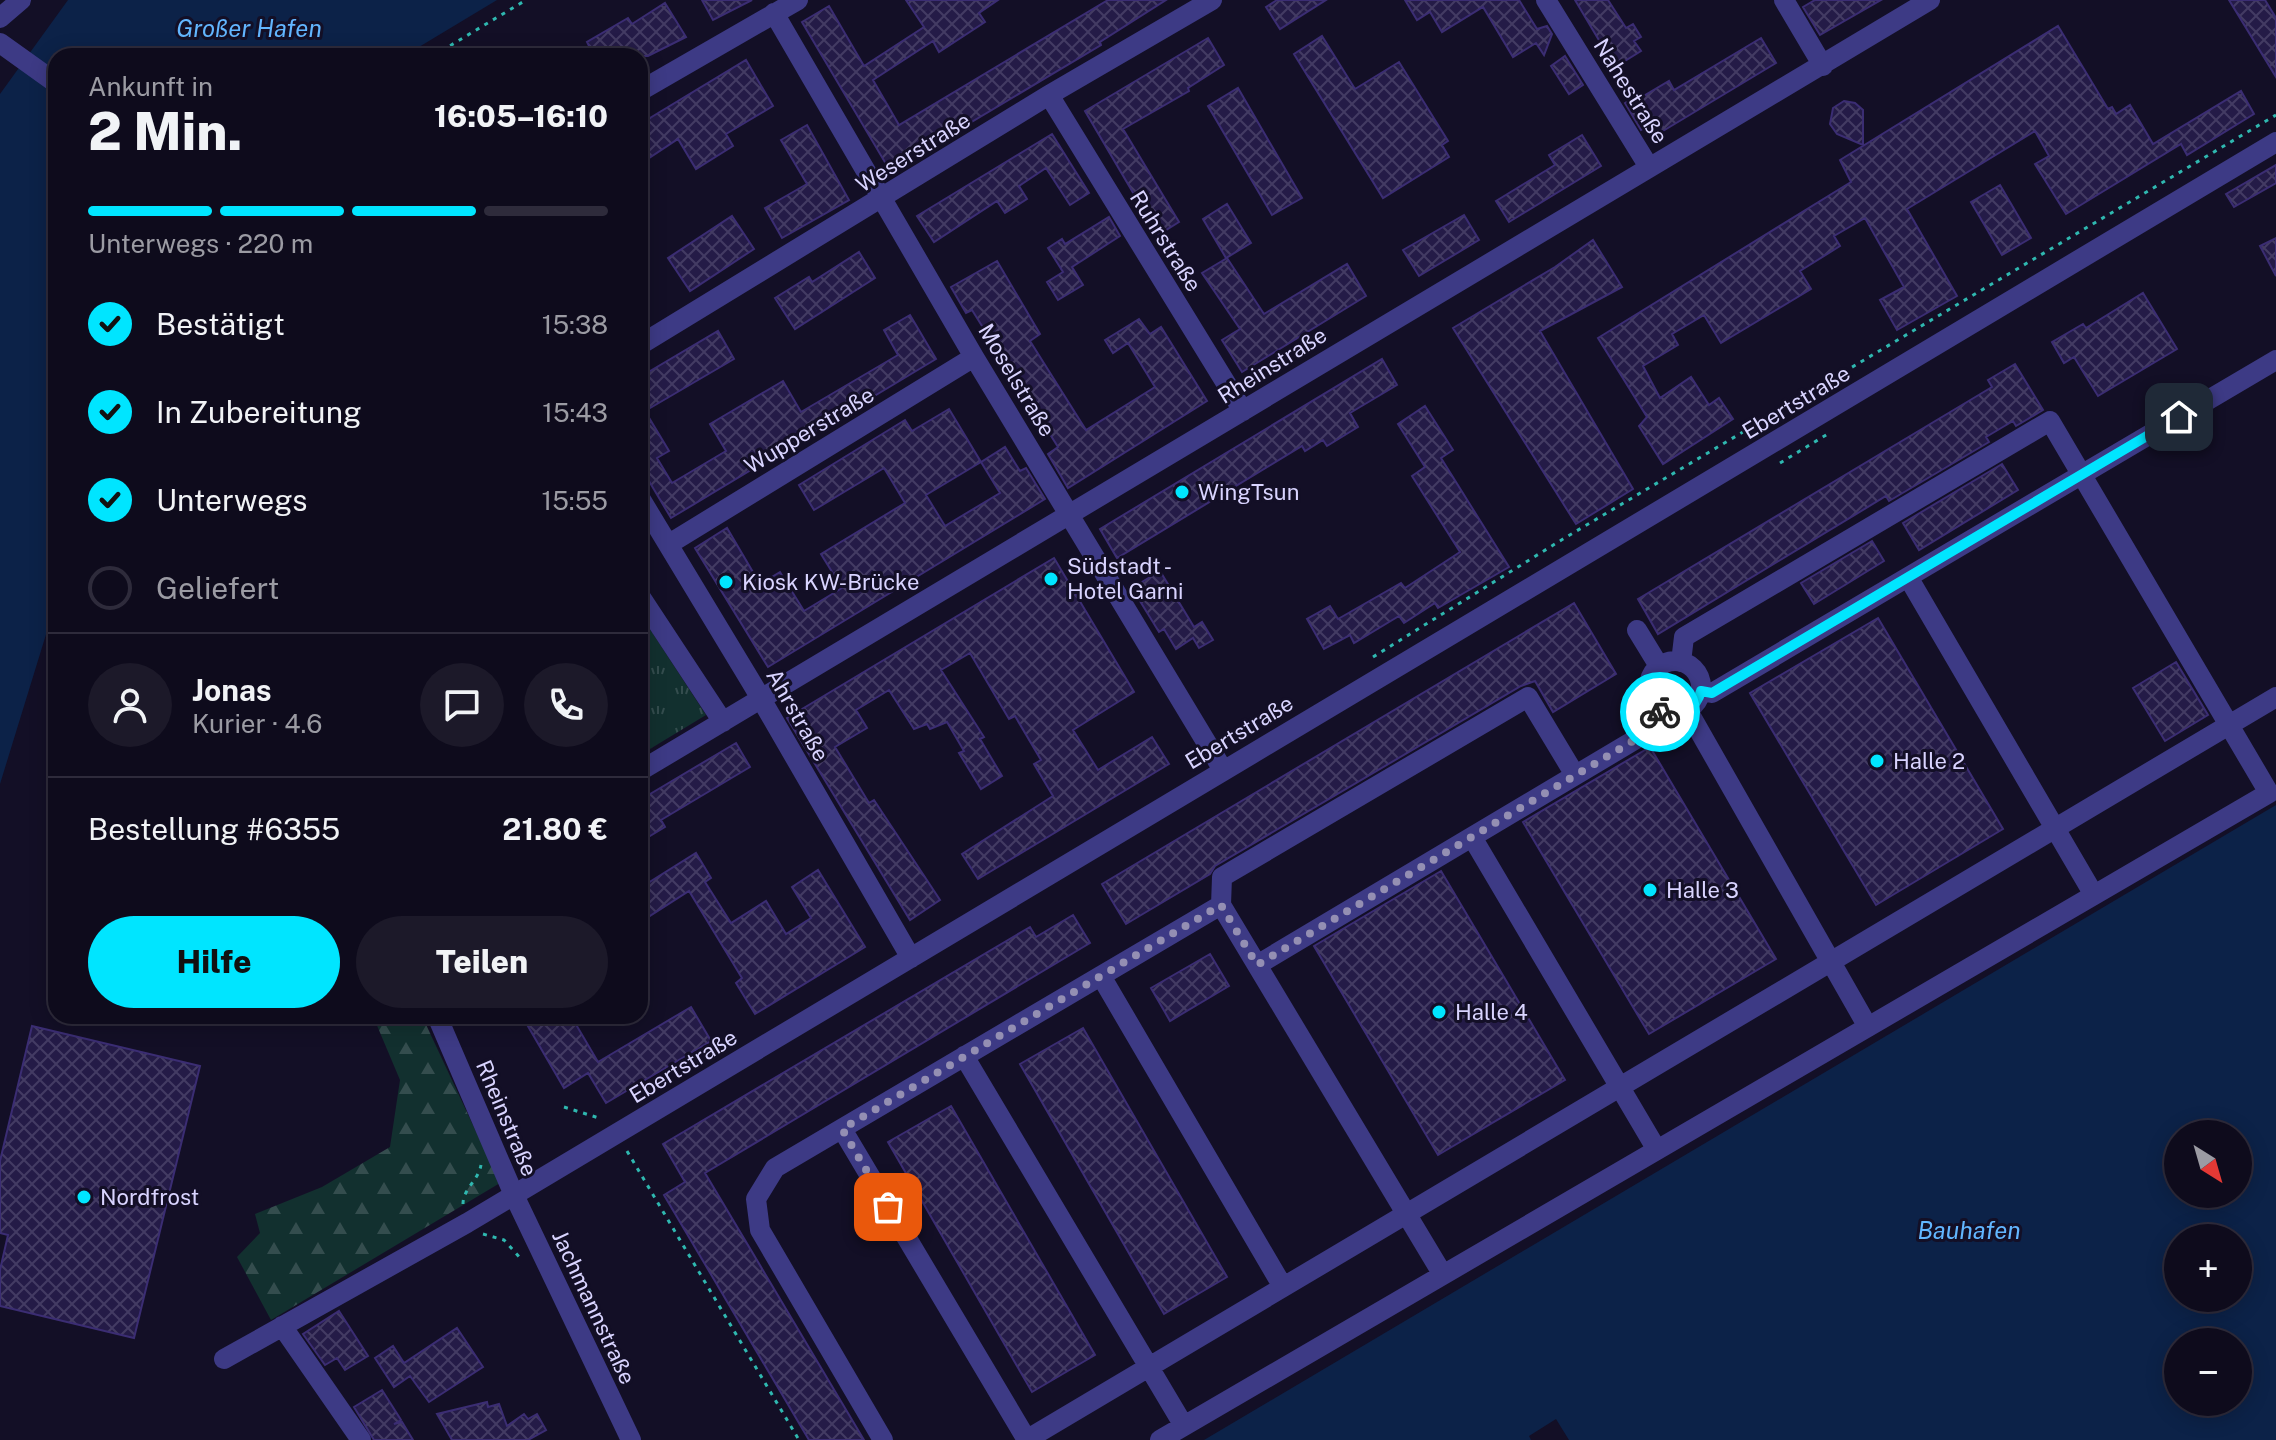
<!DOCTYPE html>
<html lang="de">
<head>
<meta charset="utf-8">
<style>
	body { margin:0; font-family:"Public Sans",sans-serif; background:#1c1929; color:#f1f3f6; height:100vh; display:flex; flex-direction:column; font-size:30px; white-space:nowrap }
	* { box-sizing:border-box; margin:0 }
	p { font-size:26px; color:#9b9ba3 }
	.icon { flex:none; width:44px; height:44px; fill:none; stroke:currentColor; stroke-width:2; stroke-linecap:round; stroke-linejoin:round }
	.map { position:relative; flex:1; overflow:hidden }
	.panel { position:absolute; left:48px; top:48px; width:600px; height:976px; display:flex; flex-direction:column; background:#0e0b1c; border-radius:24px; box-shadow:0 4px 20px #0003,0 0 0 2px #2e2b3b }
	.panel>* { flex:none }
	.needle { width:52px; rotate:143deg }
	.buttons { position:absolute; left:2164px; top:1120px; display:grid; gap:16px }
	.buttons a { display:grid; place-items:center; width:88px; height:88px; border-radius:50%; background:#0e0b1c; box-shadow:0 4px 20px #0003,0 0 0 2px #2e2b3b; font-size:40px }
	.pin { position:absolute; display:grid; place-items:center; width:68px; height:68px; color:#fff; margin:-34px; border-radius:16px; box-shadow:0 4px 12px #0006 }
	.courier { position:absolute; display:grid; place-items:center; width:80px; height:80px; margin:-40px; border:6px solid #00e5ff; border-radius:50%; background:#fff; color:#222; box-shadow:0 2px 10px #0007 }
	.head em { font-style:normal; font-weight:800 }
	.head div { display:flex; flex-direction:column-reverse }
	.head { display:flex; align-items:center; justify-content:space-between; height:136px; padding:0 40px }
	h1 { font-size:52px; font-weight:800; line-height:60px }
	.bar { display:grid; grid-template-columns:repeat(4,1fr); gap:12px 8px; align-content:center; height:96px; padding:0 40px }
	.bar i { height:10px; border-radius:6px; background:#2e2b3b }
	.bar .current { background:#00e5ff }
	.bar p { grid-column:span 4 }
	.line { display:flex; align-items:center; gap:20px; padding:0 40px; border-top:2px solid #2e2b3b }
	.line div { flex:1 }
	.round { display:grid; place-items:center; flex:none; width:84px; height:84px; border-radius:42px; background:#1c1929 }
	ol { padding:0 40px; list-style:none }
	li { display:flex; align-items:center; gap:24px; height:88px }
	li p { margin-inline-start:auto }
	li .icon { padding:8px; border-radius:50%; background:#00e5ff; color:#111; stroke-width:4 }
	li:last-child { color:#9b9ba3 }
	li i { width:44px; height:44px; border:4px solid #2e2b3b; border-radius:50% }
	.primary-button { display:flex; gap:16px; margin-top:auto; padding:16px 40px }
	.primary-button a { flex:1; height:92px; border-radius:48px; background:#00e5ff; color:#111; font-size:32px; font-weight:800; line-height:92px; text-align:center }
	.primary-button a+a { background:#1c1929; color:#f1f3f6 }
	.map>svg:first-child { display:block }
</style>
</head>
<body>
<div class="map">
<svg width="2276" height="1440" viewBox="0 0 2276 1440">
	<defs>
		<pattern id="grass-tufts" width="24" height="20" patternUnits="userSpaceOnUse" patternTransform="scale(2)"><rect width="24" height="20" fill="#12302f"/><path d="M3 7l-1-3M5 7V3M7 7l1-3M15 17l-1-3M17 17v-4M19 17l1-3" fill="none" stroke="#344d4e"/></pattern>
		<pattern id="forest-firs" width="22" height="20" patternUnits="userSpaceOnUse" patternTransform="scale(2)"><rect width="22" height="20" fill="#12302f"/><path d="M5 1l3.5 6h-7zM16 11l3.5 6h-7z" fill="#344d4e"/></pattern>
		<pattern id="building-cross-hatch" width="8" height="8" patternUnits="userSpaceOnUse" patternTransform="scale(2)"><rect width="8" height="8" fill="#241b47"/><path d="M0 0l8 8M0 8l8-8" fill="none" stroke="#433b63"/></pattern>
	</defs>
	<rect width="100%" height="100%" fill="#130f26"/>
	<path fill="url(#grass-tufts)" d="M640 614 706 715 640 755Z"/>
	<path fill="url(#forest-firs)" d="M373 1016H422L500 1183 271 1320 237 1257 260 1233 255 1214 322 1187 390 1147 400 1080Z"/>
	<path fill="#0c2248" fill-rule="evenodd" d="M68 0H497L404 56H56V602L0 784V94Z
		M2276 805V1440H1569L1556 1419 1529 1436 1531 1440H1204ZM2238 1134V1194H2178V1134ZM2178 1238H2238V1298H2178ZM2178 1342H2238V1402H2178Z"/>
	<path fill="url(#building-cross-hatch)" stroke="#3b2d73" stroke-width="2" fill-rule="evenodd" d="M702 0H752L713 20Z
		M906 0H998L979 13 985 22 939 52 933 41 873 80 899 125 1108 0H1166L1100 42 1101 45 931 146 928 140 886 164 802 22 829 6 864 66 924 27Z
		M1277 0H1326L1280 29 1266 7Z
		M1405 0H1519L1537 29 1547 26 1552 34 1544 55 1536 43 1513 57 1483 7 1442 32 1430 12 1417 20Z
		M1575 0H1608L1626 28 1633 24 1641 37 1634 41 1641 51 1615 67Z
		M1815 0H1881L1820 35 1803 7Z
		M2229 0H2265L2276 18V77Z
		M665 3 686 37 648 56H594L587 42 628 18 632 24Z
		M2058 26 2108 109 2112 107 2116 114 2130 105 2153 144 2241 91 2254 114 2187 155 2181 144 2066 214 2035 164 2049 156 2035 131 1907 209 1957 296 1897 330 1880 300 1904 287 1865 218 1834 236 1840 246 1800 271 1811 289 1721 343 1704 315 1672 334 1678 345 1643 366 1660 398 1691 377 1709 405 1719 398 1733 419 1663 464 1639 426 1647 417 1598 338 1851 182 1840 160Z
		M1322 36 1355 89 1399 62 1448 141 1442 145 1449 157 1383 198 1294 54Z
		M1208 38 1224 65 1188 88 1189 91 1123 129 1179 222 1158 235 1085 111Z
		M1761 38 1776 63 1653 137 1647 127 1641 130 1625 103 1633 98 1635 101 1669 81 1674 90Z
		M1565 56 1583 85 1569 94 1551 66Z
		M746 60 773 106 726 134 733 146 696 169 678 139 646 160 640 150V124Z
		M1238 88 1302 198 1272 215 1208 106Z
		M1844 101 1855 103 1863 110V145L1837 134 1830 124 1833 108Z
		M807 125 849 200 782 238 765 208 807 184 781 140Z
		M1052 134 1089 193 1070 205 1046 168 1019 186 1027 199 1005 213 997 201 934 242 917 216Z
		M1582 135 1601 166 1509 222 1496 201 1555 165 1549 155Z
		M2276 165V183L2234 207 2226 194Z
		M2000 185 2031 238 2002 255 1971 202Z
		M1227 204 1251 243 1226 258 1203 219Z
		M1464 215 1479 240 1419 276 1403 250Z
		M732 216 754 249 690 291 668 258Z
		M1109 217 1120 236 1072 267 1083 285 1058 300 1047 282 1063 272 1048 248 1062 239 1065 244Z
		M2276 238V276L2260 246Z
		M1593 240 1622 287 1540 331 1633 489 1576 524 1453 328 1555 267Z
		M859 252 875 278 795 329 775 298 809 277 812 282Z
		M1227 258 1264 314 1347 264 1366 296 1242 372 1222 340 1240 329 1202 273Z
		M997 261 1040 334 1030 341 1086 430 1155 387 1128 343 1113 353 1105 340 1139 319 1150 334 1161 327 1207 401 1068 488 1048 454 1058 447 972 310 966 313 951 287Z
		M2143 293 2177 349 2098 396 2074 357 2064 363 2052 342 2083 324 2086 328Z
		M910 315 936 359 671 518 640 466V377L718 331 734 359 645 411 669 451 657 458 672 483 726 451 710 424 783 381 801 412 898 355 884 330Z
		M1382 359 1397 385 1350 413 1358 427 1327 446 1323 440 1305 451 1302 446 1117 558 1100 529Z
		M2015 364 2043 410 2016 426 2013 421 1986 437 1989 442 1889 501 1886 496 1658 634 1638 599 1992 387 1988 380Z
		M1425 406 1453 450 1441 458 1509 567 1438 608 1435 603 1404 623 1399 616 1354 643 1350 635 1324 649 1307 619 1330 606 1338 619 1401 583 1405 588 1460 552 1412 476 1425 467 1398 424Z
		M949 409 981 462 1005 447 1020 471 1026 468 1045 499 768 667 695 548 727 528 760 584 780 572 804 611 842 588 821 554 905 503 884 468 814 510 799 485 905 420 912 431ZM981 462 1000 493 945 526 926 495Z
		M2002 464 2018 490 1919 550 1903 523Z
		M1872 541 1884 561 1814 604 1801 583Z
		M1054 558 1134 692 1073 730 1098 770 1152 737 1169 764 978 879 962 854 1053 796 1034 764 1041 760 1015 716 1009 719 970 653 941 670 984 737 980 739 1002 776 981 789 959 753 964 751 947 722 930 729 927 724 914 729 889 690 856 710 867 728 835 747 869 803 874 800 940 900 910 920 787 718Z
		M1160 571 1194 627 1202 622 1213 640 1199 648 1193 638 1176 649 1164 629 1159 632 1132 588Z
		M1574 603 1616 674 1553 712 1535 681 1521 686 1215 866 1210 874 1126 924 1102 884Z
		M1878 618 2003 829 1876 905 1750 693Z
		M2176 662 2208 715 2165 741 2133 688Z
		M736 743 750 767 661 820 665 827 640 842V800Z
		M1650 747 1776 959 1649 1034 1523 822Z
		M696 853 711 878 705 882 731 923 766 901 786 934 811 918 792 887 818 870 865 947 755 1014 736 983 742 978 689 891 645 919 640 911V888Z
		M1441 871 1565 1080 1438 1155 1314 946Z
		M1073 915 1090 943 705 1173 864 1440H809L664 1195 685 1182 663 1144 1030 927 1036 937Z
		M1210 954 1229 986 1170 1021 1151 988Z
		M691 1007 711 1041 606 1103 588 1073 564 1088 522 1016H571L598 1062Z
		M32 1026 200 1066 134 1338 0 1306V1270L8 1235 0 1233V1161Z
		M1083 1028 1227 1277 1164 1314 1020 1064Z
		M951 1106 1095 1355 1032 1392 888 1142Z
		M339 1311 368 1356 345 1370 337 1358 325 1365 303 1334Z
		M457 1328 483 1367 429 1402 410 1376 394 1387 375 1358 393 1346 404 1363Z
		M382 1390 401 1420 394 1424 402 1422 413 1440H374L354 1407Z
		M487 1402 488 1407 499 1404 507 1426 524 1414 528 1419 537 1414 546 1430 528 1440H452L437 1414Z"/>
	<g fill="none" stroke-linecap="round" stroke-linejoin="round">
		<path stroke="#2fb8b0" stroke-width="3" stroke-dasharray="4 6" stroke-linecap="butt" d="M433 56 526 0
			M1780 463 1831 432
			M1373 657 1563 539 2276 115
			M564 1107 602 1119
			M627 1151 799 1440
			M463 1204C463 1189 478 1181 481 1165
			M483 1234 504 1240 522 1260"/>
		<path stroke="#3d3a85" stroke-width="20" d="M1546 0 1649 167
			M1784 0 1823 66
			M774 13 974 357 1223 770
			M0 18 21 0
			M0 43 56 83
			M640 91 798 0
			M1049 95 1243 411
			M640 345 1049 95 1212 0
			M640 498 753 685 911 958
			M669 544 974 357
			M640 596 723 722
			M1637 630 1659 666
			M1649 687a26 26 0 1 1 52 0a26 26 0 1 1-52 0Z
			M1701 691 1712 693 1908 577
			M1688 711 1868 1027
			M640 771 1930 0
			M1472 837 1657 1150
			M2094 895 1908 577 2276 360
			M1221 905 1222 877 1528 697 1575 775
			M1257 965 1443 1275
			M1101 976 1283 1287
			M437 1016 514 1195 631 1440
			M964 1056 1184 1426
			M842 1129 1027 1440
			M282 1326 361 1440
			M224 1359 467 1223 2276 142
			M883 1440 760 1230 756 1199 775 1168 1221 905 1257 965 1658 726 1661 710
			M1026 1440 2276 697
			M1160 1440 2269 793 2050 421 1684 637 1681 662"/>
	</g>
	<g fill="none" stroke-linecap="round" stroke-linejoin="round">
		<path stroke="#948fb3" stroke-width="8" stroke-dasharray="0 14.4" d="M888 1207 842 1129 1221 905 1257 965 1658 726 1660 712"/>
		<path stroke="#00e5ff" stroke-width="10" d="M1660 712C1675 709 1694 717 1701 691L1712 693 2179 417"/>
	</g>
	<g fill="#00e5ff" stroke="#130f26" stroke-width="3">
		<circle cx="1182" cy="492" r="8"/>
		<circle cx="1051" cy="579" r="8"/>
		<circle cx="726" cy="582" r="8"/>
		<circle cx="1877" cy="761" r="8"/>
		<circle cx="1650" cy="890" r="8"/>
		<circle cx="1439" cy="1012" r="8"/>
		<circle cx="84" cy="1197" r="8"/>
	</g>
	<g text-anchor="middle" dominant-baseline="central" stroke-width="6" stroke-linejoin="round" paint-order="stroke">
		<g font-size="22" fill="#d9d4ff" stroke="#130f26">
			<text transform="translate(1631 91) rotate(58)">Nahestraße</text>
			<text transform="translate(913 152) rotate(-32)">Weserstraße</text>
			<text transform="translate(1166 241) rotate(58)">Ruhrstraße</text>
			<text transform="translate(1272 365) rotate(-32)">Rheinstraße</text>
			<text transform="translate(1017 380) rotate(59)">Moselstraße</text>
			<text transform="translate(1796 402) rotate(-31)">Ebertstraße</text>
			<text transform="translate(809 430) rotate(-31)">Wupperstraße</text>
			<text transform="translate(798 715) rotate(60)">Ahrstraße</text>
			<text transform="translate(1239 732) rotate(-31)">Ebertstraße</text>
			<text transform="translate(683 1066) rotate(-31)">Ebertstraße</text>
			<text transform="translate(507 1118) rotate(67)">Rheinstraße</text>
			<text transform="translate(594 1307) rotate(65)">Jachmannstraße</text>
		</g>
		<g font-size="22" fill="#d9d4ff" stroke="#130f26" text-anchor="start">
			<text x="1198" y="492">WingTsun</text>
			<text x="1067" y="566">Südstadt -<tspan x="1067" dy="25">Hotel Garni</tspan></text>
			<text x="742" y="582">Kiosk KW-Brücke</text>
			<text x="1893" y="761">Halle 2</text>
			<text x="1666" y="890">Halle 3</text>
			<text x="1455" y="1012">Halle 4</text>
			<text x="100" y="1197">Nordfrost</text>
		</g>
		<g font-size="24" font-style="italic" fill="#62b6ff" stroke="#130f26">
			<text x="249" y="28">Großer Hafen</text>
			<text x="1969" y="1230">Bauhafen</text>
		</g>
	</g>
</svg>
<div class="buttons">
<a><svg class="needle" viewBox="-14 -14 28 28"><path d="M0-13l5 13h-10z" fill="#e53935"/><path d="M0 13l5-13h-10z" fill="#9b9ba3"/></svg></a>
<a>+</a>
<a>−</a>
</div>
<div class="pin" style="left:888px;top:1207px;background:#ea580c"><svg class="icon" aria-label="bag" viewBox="0 0 24 24"><path d="M5 8h14l-1 12H6zM9 8a3 3 0 0 1 6 0"/></svg></div>
<div class="pin" style="left:2179px;top:417px;background:#1f2937"><svg class="icon" aria-label="home" viewBox="0 0 24 24"><path d="M3 11l9-7 9 7M6 9v11h12V9"/></svg></div>
<div class="courier" style="left:1660px;top:712px"><svg class="icon" aria-label="bike" viewBox="0 0 24 24"><circle cx="6" cy="16" r="4"/><circle cx="18" cy="16" r="4"/><path d="M6 16l4-8h5l3 8M10 8l3 8H6M13 5h3"/></svg></div>
<section class="panel">
<div class="head"><div><h1>2 Min.</h1><p>Ankunft in</p></div><em>16:05–16:10</em></div>
<div class="bar"><i class="current"></i><i class="current"></i><i class="current"></i><i></i><p>Unterwegs · 220 m</p></div>
<ol>
<li><svg class="icon" aria-label="check" viewBox="0 0 24 24"><path d="M5 12l5 5 9-10"/></svg>Bestätigt<p>15:38</p></li>
<li><svg class="icon" aria-label="check" viewBox="0 0 24 24"><path d="M5 12l5 5 9-10"/></svg>In Zubereitung<p>15:43</p></li>
<li><svg class="icon" aria-label="check" viewBox="0 0 24 24"><path d="M5 12l5 5 9-10"/></svg>Unterwegs<p>15:55</p></li>
<li><i></i>Geliefert</li>
</ol>
<div class="line" style="height:144px"><a class="round"><svg class="icon" aria-label="person" viewBox="0 0 24 24"><circle cx="12" cy="8" r="4"/><path d="M4 21q1-7 8-7t8 7"/></svg></a><div><b>Jonas</b><p>Kurier · 4.6</p></div><a class="round"><svg class="icon" aria-label="chat" viewBox="0 0 24 24"><path d="M4 5h16v11H9l-5 4z"/></svg></a><a class="round"><svg class="icon" aria-label="phone" viewBox="0 0 24 24"><path d="M5 4h4l2 5-3 2q2 4 5 5l2-3 5 2v4C11 20 4 13 5 4z"/></svg></a></div>
<div class="line" style="height:104px"><div>Bestellung #6355</div><b>21.80 €</b></div>
<div class="primary-button"><a>Hilfe</a><a>Teilen</a></div>
</section>
</div>
</body>
</html>
